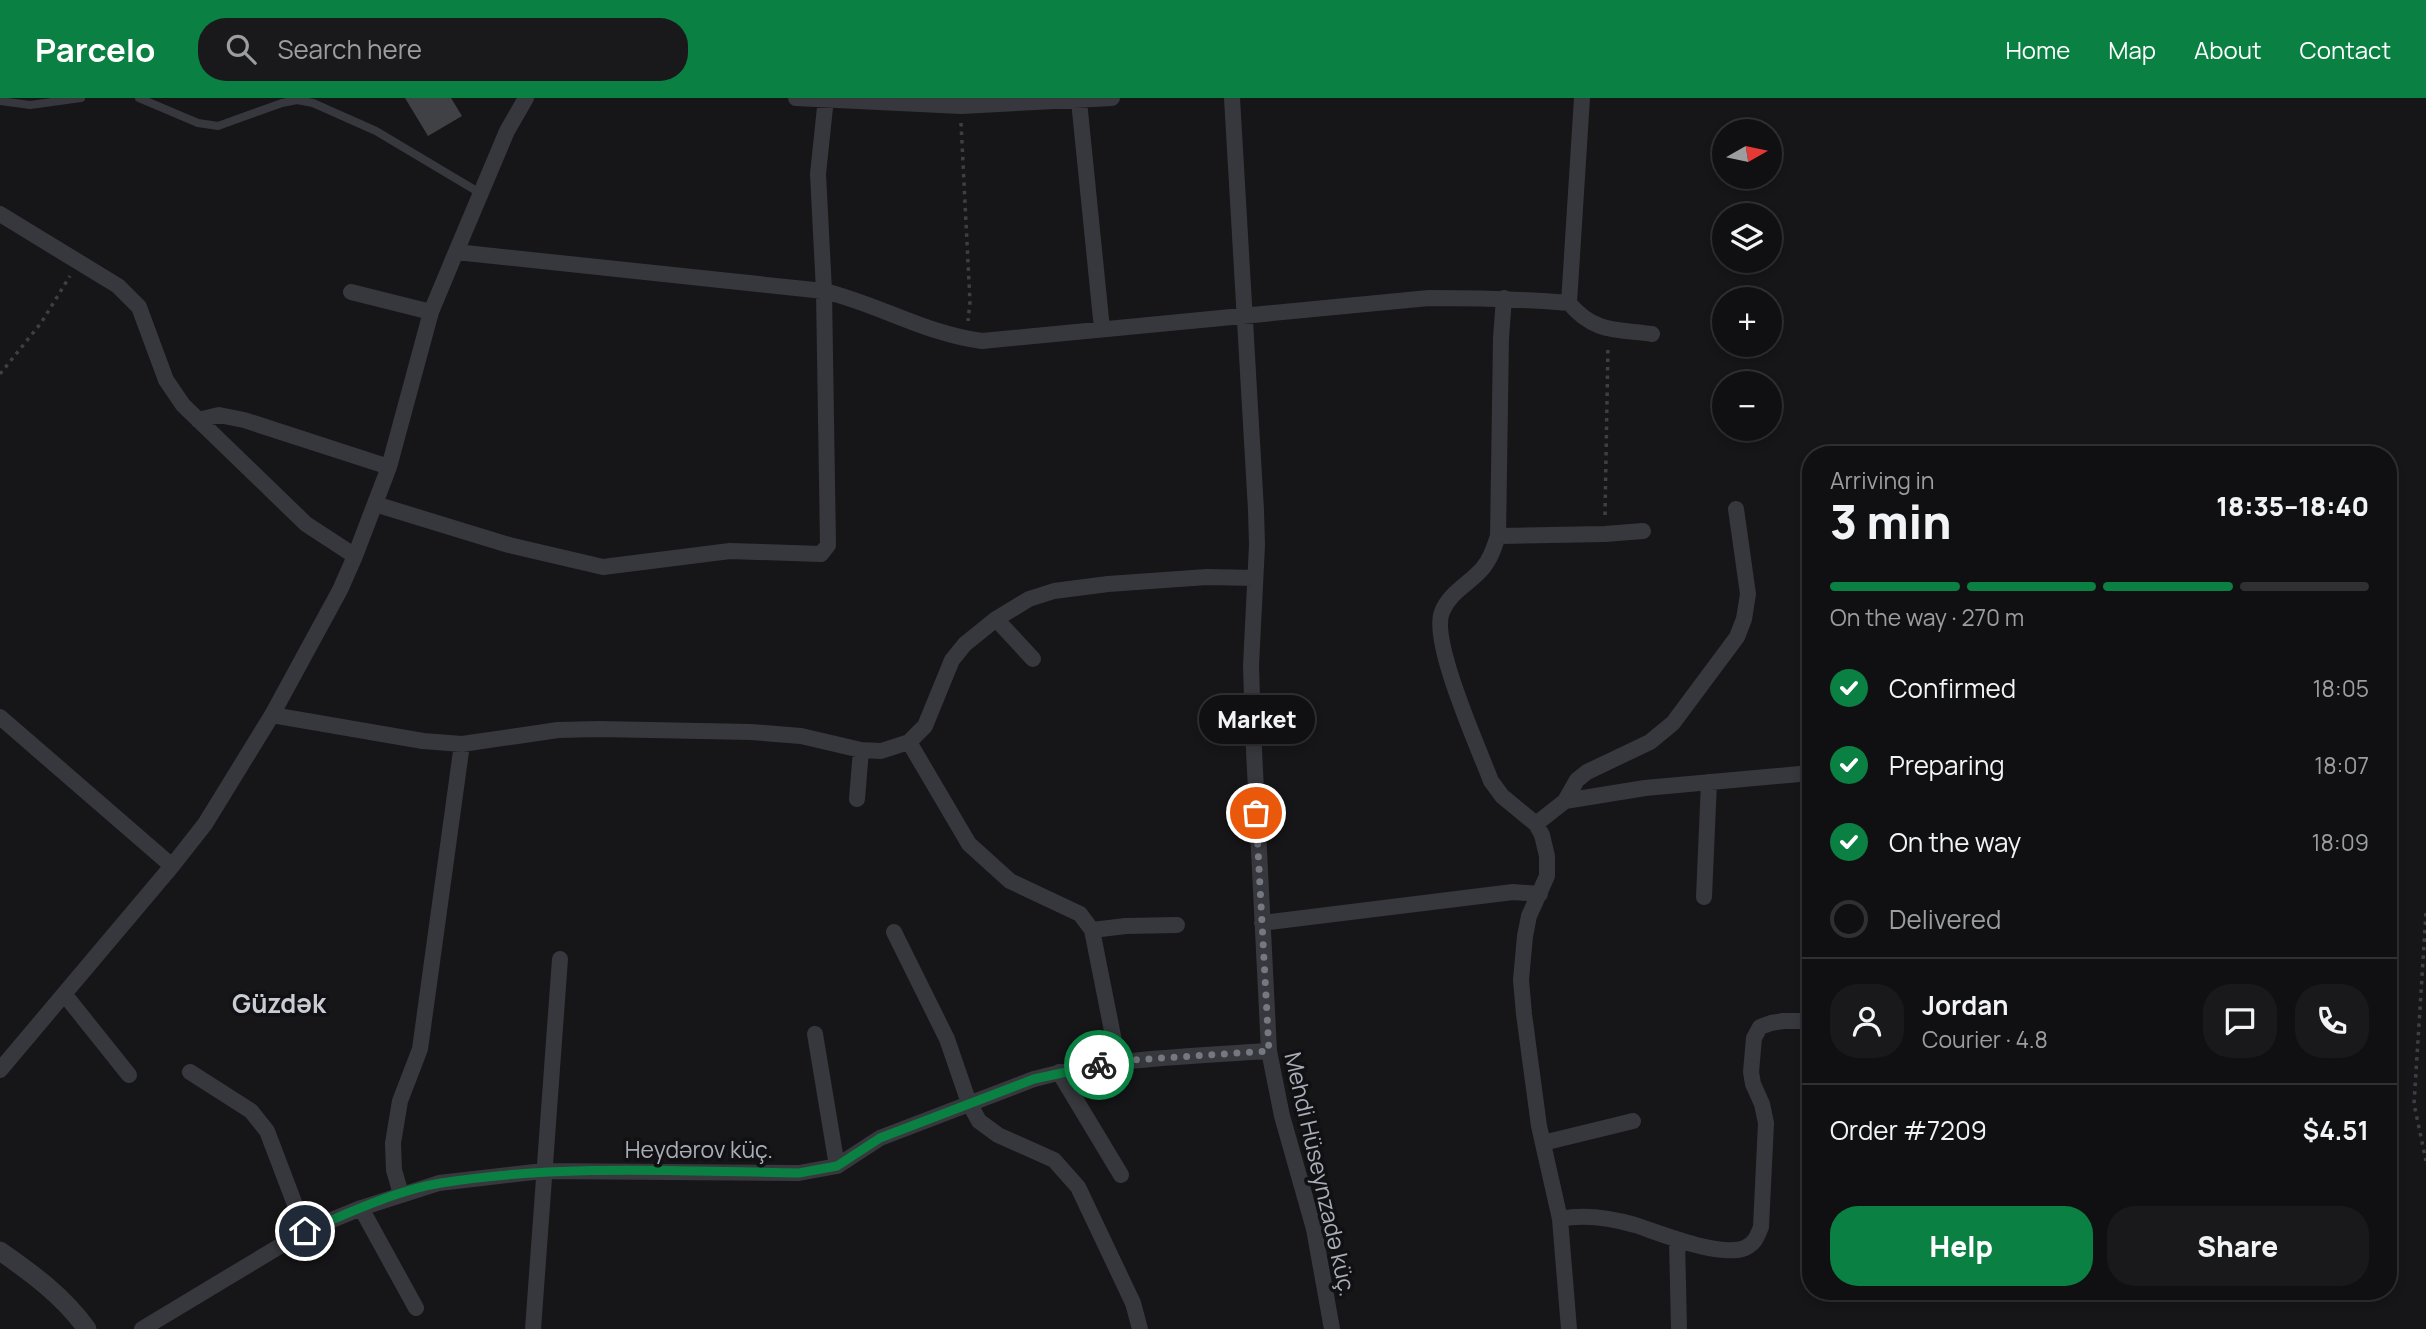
<!DOCTYPE html>
<html lang="en">
<head>
<meta charset="utf-8">
<style>
	body { margin:0; font-family:Manrope,sans-serif; background:#19191b; color:#f1f3f6; height:100vh; display:flex; flex-direction:column; font-size:26px; white-space:nowrap }
	* { box-sizing:border-box; margin:0 }
	p { font-size:23px; color:#9c9d9f }
	.icon { flex:none; width:38px; height:38px; fill:none; stroke:currentColor; stroke-width:2; stroke-linecap:round; stroke-linejoin:round }
	.map { position:relative; flex:1; overflow:hidden }
	.side { position:absolute; left:1802px; top:348px; width:595px; height:854px; display:flex; flex-direction:column; background:#101012; border-radius:28px; box-shadow:0 4px 10px #0003,0 0 0 2px #303032 }
	.side>* { flex:none }
	.needle { width:46px; rotate:81deg }
	.tools { position:absolute; left:1712px; top:21px; display:grid; gap:14px }
	.tools a { display:grid; place-items:center; width:70px; height:70px; border-radius:50%; background:#101012; box-shadow:0 4px 10px #0003,0 0 0 2px #303032; font-size:35px }
	.pin { position:absolute; display:grid; place-items:center; width:60px; height:60px; color:#fff; margin:-30px; border:4px solid #fff; border-radius:50%; box-shadow:0 2px 7px #0007 }
	.courier { position:absolute; display:grid; place-items:center; width:70px; height:70px; margin:-35px; border:5px solid #0b8043; border-radius:50%; background:#fff; color:#222; box-shadow:0 2px 9px #0007 }
	.bubble { position:absolute; height:49px; border-radius:24px; background:#101012; box-shadow:0 4px 10px #0003,0 0 0 2px #303032; font-size:23px; font-weight:800; line-height:49px; text-align:center }
	.headline em { font-style:normal; font-weight:800 }
	.headline div { display:flex; flex-direction:column-reverse }
	.headline { display:flex; align-items:center; justify-content:space-between; height:119px; padding:0 28px }
	h1 { font-size:46px; font-weight:800; line-height:52px }
	.bar { display:grid; grid-template-columns:repeat(4,1fr); gap:10px 7px; align-content:center; height:84px; padding:0 28px }
	.bar i { height:9px; border-radius:5px; background:#303032 }
	.bar .on { background:#0b8043 }
	.bar p { grid-column:span 4 }
	.line { display:flex; align-items:center; gap:18px; padding:0 28px; border-top:2px solid #303032 }
	.line div { flex:1 }
	.round { display:grid; place-items:center; flex:none; width:74px; height:74px; border-radius:28px; background:#19191b }
	ol { padding:0 28px; list-style:none }
	li { display:flex; align-items:center; gap:21px; height:77px }
	li p { margin-inline-start:auto }
	li .icon { padding:7px; border-radius:50%; background:#0b8043; color:#fff; stroke-width:4 }
	li:last-child { color:#9c9d9f }
	li i { width:38px; height:38px; border:4px solid #303032; border-radius:50% }
	.action { display:flex; gap:14px; margin-top:auto; padding:14px 28px }
	.action a { flex:1; height:80px; border-radius:28px; background:#0b8043; color:#fff; font-size:28px; font-weight:800; line-height:80px; text-align:center }
	.action a+a { background:#19191b; color:#f1f3f6 }
	header { display:flex; align-items:center; gap:42px; box-sizing:border-box; height:98px; padding:0 35px; background:#0b8043; color:#fff }
	header strong { font-size:33px }
	nav { display:flex; gap:38px; margin-inline-start:auto; font-size:24px }
	.search { width:490px; height:63px; background:#19191b; display:flex; align-items:center; gap:18px; box-sizing:border-box; padding:0 24px; border-radius:28px; color:#9c9d9f; font-size:26px }
	.map>svg:first-child { display:block }
</style>
</head>
<body>
<header>
<strong>Parcelo</strong>
<div class="search"><svg class="icon" aria-label="search" viewBox="0 0 24 24"><circle cx="10" cy="10" r="6"/><path d="M15 15l6 6"/></svg>Search here</div>
<nav><a>Home</a><a>Map</a><a>About</a><a>Contact</a></nav>
</header>
<div class="map">
<svg width="2426" height="1231" viewBox="0 0 2426 1231">
	<rect width="100%" height="100%" fill="#161618"/>
	<path fill="#404145" d="M405 0H451L462 18 428 38Z"/>
	<g fill="none" stroke-linecap="round" stroke-linejoin="round">
		<path stroke="#3d3f44" stroke-width="3.5" stroke-dasharray="3.5 5" stroke-linecap="butt" d="M961 25 970 204 968 223
			M0 276 41 225 70 178
			M1605 417 1608 247
			M2426 815 2414 1006 2426 1063"/>
		<path stroke="#37383d" stroke-width="8" d="M139 0 198 25 218 28 282 5 297 2 313 5 376 33 480 95
			M0 3 30 7 81 0"/>
		<path stroke="#37383d" stroke-width="16" d="M796 0 961 8 1112 0
			M1232 0 1256 412 1257 447 1251 568 1253 632 1269 953 1282 1018 1314 1131 1332 1231
			M1079 3 1102 231
			M0 116 118 188 139 209 166 282 183 307 306 426 355 458
			M456 154 507 33 526 0
			M351 194 431 214
			M1504 200 1501 240 1498 438C1494 450 1490 462 1482 471 1469 486 1449 495 1442 514 1430 543 1479 651 1491 683L1502 698 1536 726 1542 737 1547 758V778L1529 818 1525 838 1521 882 1524 916 1539 1028 1560 1121 1569 1231
			M1569 205 1582 0
			M198 322 219 317 244 322 389 369
			M375 406 509 447 603 469 730 453 821 456 828 447 824 193 818 76 826 0
			M1498 438 1605 436 1643 433
			M996 521 1033 561
			M272 617 423 643 462 646 558 632 599 631 751 634 801 638 861 652 881 653 909 644 925 628 952 562 965 546 996 521 1029 501 1054 493 1108 486 1207 479 1255 480
			M0 619 172 768
			M909 644 969 746 1010 783 1080 816 1092 832 1118 963
			M857 701 861 652
			M1565 703 1577 682 1587 674 1650 644 1673 625 1737 539 1744 521 1748 496 1736 411
			M1536 726 1565 703 1645 690 1811 675
			M1704 799 1709 684
			M1262 825 1513 794 1540 796
			M1092 832 1126 828 1177 827
			M894 834 947 941 969 1005 979 1023 998 1037 1054 1062 1078 1089 1133 1205 1140 1231
			M65 897 129 977
			M815 936 837 1068
			M0 972 172 768 205 726 272 617 340 492 355 458 389 369 431 214 456 154 824 193C878 206 926 236 982 243L1429 200C1476 200 1522 201 1569 205 1594 235 1616 231 1652 236
			M190 974 251 1013 267 1033 305 1133
			M1059 974 1121 1077
			M1543 1045 1633 1023
			M401 1096 394 1072 393 1045 400 1003 420 951 462 646
			M361 1110 416 1210
			M1560 1121C1584 1116 1611 1120 1635 1127 1660 1135 1720 1160 1745 1150 1755 1145 1757 1139 1761 1129L1766 1025 1762 1006 1753 986 1751 974 1754 940 1760 929 1771 925 1783 923H1811
			M1677 1142 1679 1231
			M142 1231 305 1133 361 1110 439 1085 543 1073 799 1075 837 1068 880 1040 1034 981C1111 960 1190 958 1269 953
			M533 1231 560 861"/>
		<path stroke="#37383d" stroke-width="19" d="M0 1153C33 1176 63 1198 87 1231"/>
	</g>
	<g fill="none" stroke-linecap="round" stroke-linejoin="round">
		<path stroke="#757880" stroke-width="7" stroke-dasharray="0 12.6" d="M1099 967 1118 963 1269 953 1256 715"/>
		<path stroke="#0b8043" stroke-width="9" d="M305 1133C348 1116 396 1092 441 1085 558 1066 681 1073 799 1075L837 1068 880 1040 1034 981 1099 967"/>
	</g>
	<g text-anchor="middle" dominant-baseline="central" stroke-width="7" stroke-linejoin="round" paint-order="stroke">
		<g font-size="23" fill="#a8adb8" stroke="#111113">
			<text x="699" y="1051">Heydərov küç.</text>
			<text transform="translate(1321 1076) rotate(77)">Mehdi Hüseynzadə küç.</text>
		</g>
		<g font-size="26" font-weight="bold" fill="#c9ccd4" stroke="#111113">
			<text x="279" y="905">Güzdək</text>
		</g>
	</g>
</svg>
<div class="tools">
<a><svg class="needle" viewBox="-14 -14 28 28"><path d="M0-13l5 13h-10z" fill="#e53935"/><path d="M0 13l5-13h-10z" fill="#9c9d9f"/></svg></a>
<a><svg class="icon" aria-label="layers" viewBox="0 0 24 24"><path d="M12 4l9 5-9 5-9-5zM3 14l9 5 9-5"/></svg></a>
<a>+</a>
<a>−</a>
</div>
<div class="pin" style="left:1256px;top:715px;background:#ea580c"><svg class="icon" aria-label="bag" viewBox="0 0 24 24"><path d="M5 8h14l-1 12H6zM9 8a3 3 0 0 1 6 0"/></svg></div>
<div class="pin" style="left:305px;top:1133px;background:#1f2937"><svg class="icon" aria-label="home" viewBox="0 0 24 24"><path d="M3 11l9-7 9 7M6 9v11h12V9"/></svg></div>
<div class="courier" style="left:1099px;top:967px"><svg class="icon" aria-label="bike" viewBox="0 0 24 24"><circle cx="6" cy="16" r="4"/><circle cx="18" cy="16" r="4"/><path d="M6 16l4-8h5l3 8M10 8l3 8H6M13 5h3"/></svg></div>
<div class="bubble" style="left:1199px;top:597px;width:116px">Market</div>
<section class="side">
<div class="headline"><div><h1>3 min</h1><p>Arriving in</p></div><em>18:35–18:40</em></div>
<div class="bar"><i class="on"></i><i class="on"></i><i class="on"></i><i></i><p>On the way · 270 m</p></div>
<ol>
<li><svg class="icon" aria-label="check" viewBox="0 0 24 24"><path d="M5 12l5 5 9-10"/></svg>Confirmed<p>18:05</p></li>
<li><svg class="icon" aria-label="check" viewBox="0 0 24 24"><path d="M5 12l5 5 9-10"/></svg>Preparing<p>18:07</p></li>
<li><svg class="icon" aria-label="check" viewBox="0 0 24 24"><path d="M5 12l5 5 9-10"/></svg>On the way<p>18:09</p></li>
<li><i></i>Delivered</li>
</ol>
<div class="line" style="height:126px"><a class="round"><svg class="icon" aria-label="person" viewBox="0 0 24 24"><circle cx="12" cy="8" r="4"/><path d="M4 21q1-7 8-7t8 7"/></svg></a><div><b>Jordan</b><p>Courier · 4.8</p></div><a class="round"><svg class="icon" aria-label="chat" viewBox="0 0 24 24"><path d="M4 5h16v11H9l-5 4z"/></svg></a><a class="round"><svg class="icon" aria-label="phone" viewBox="0 0 24 24"><path d="M5 4h4l2 5-3 2q2 4 5 5l2-3 5 2v4C11 20 4 13 5 4z"/></svg></a></div>
<div class="line" style="height:91px"><div>Order #7209</div><b>$4.51</b></div>
<div class="action"><a>Help</a><a>Share</a></div>
</section>
</div>
</body>
</html>
